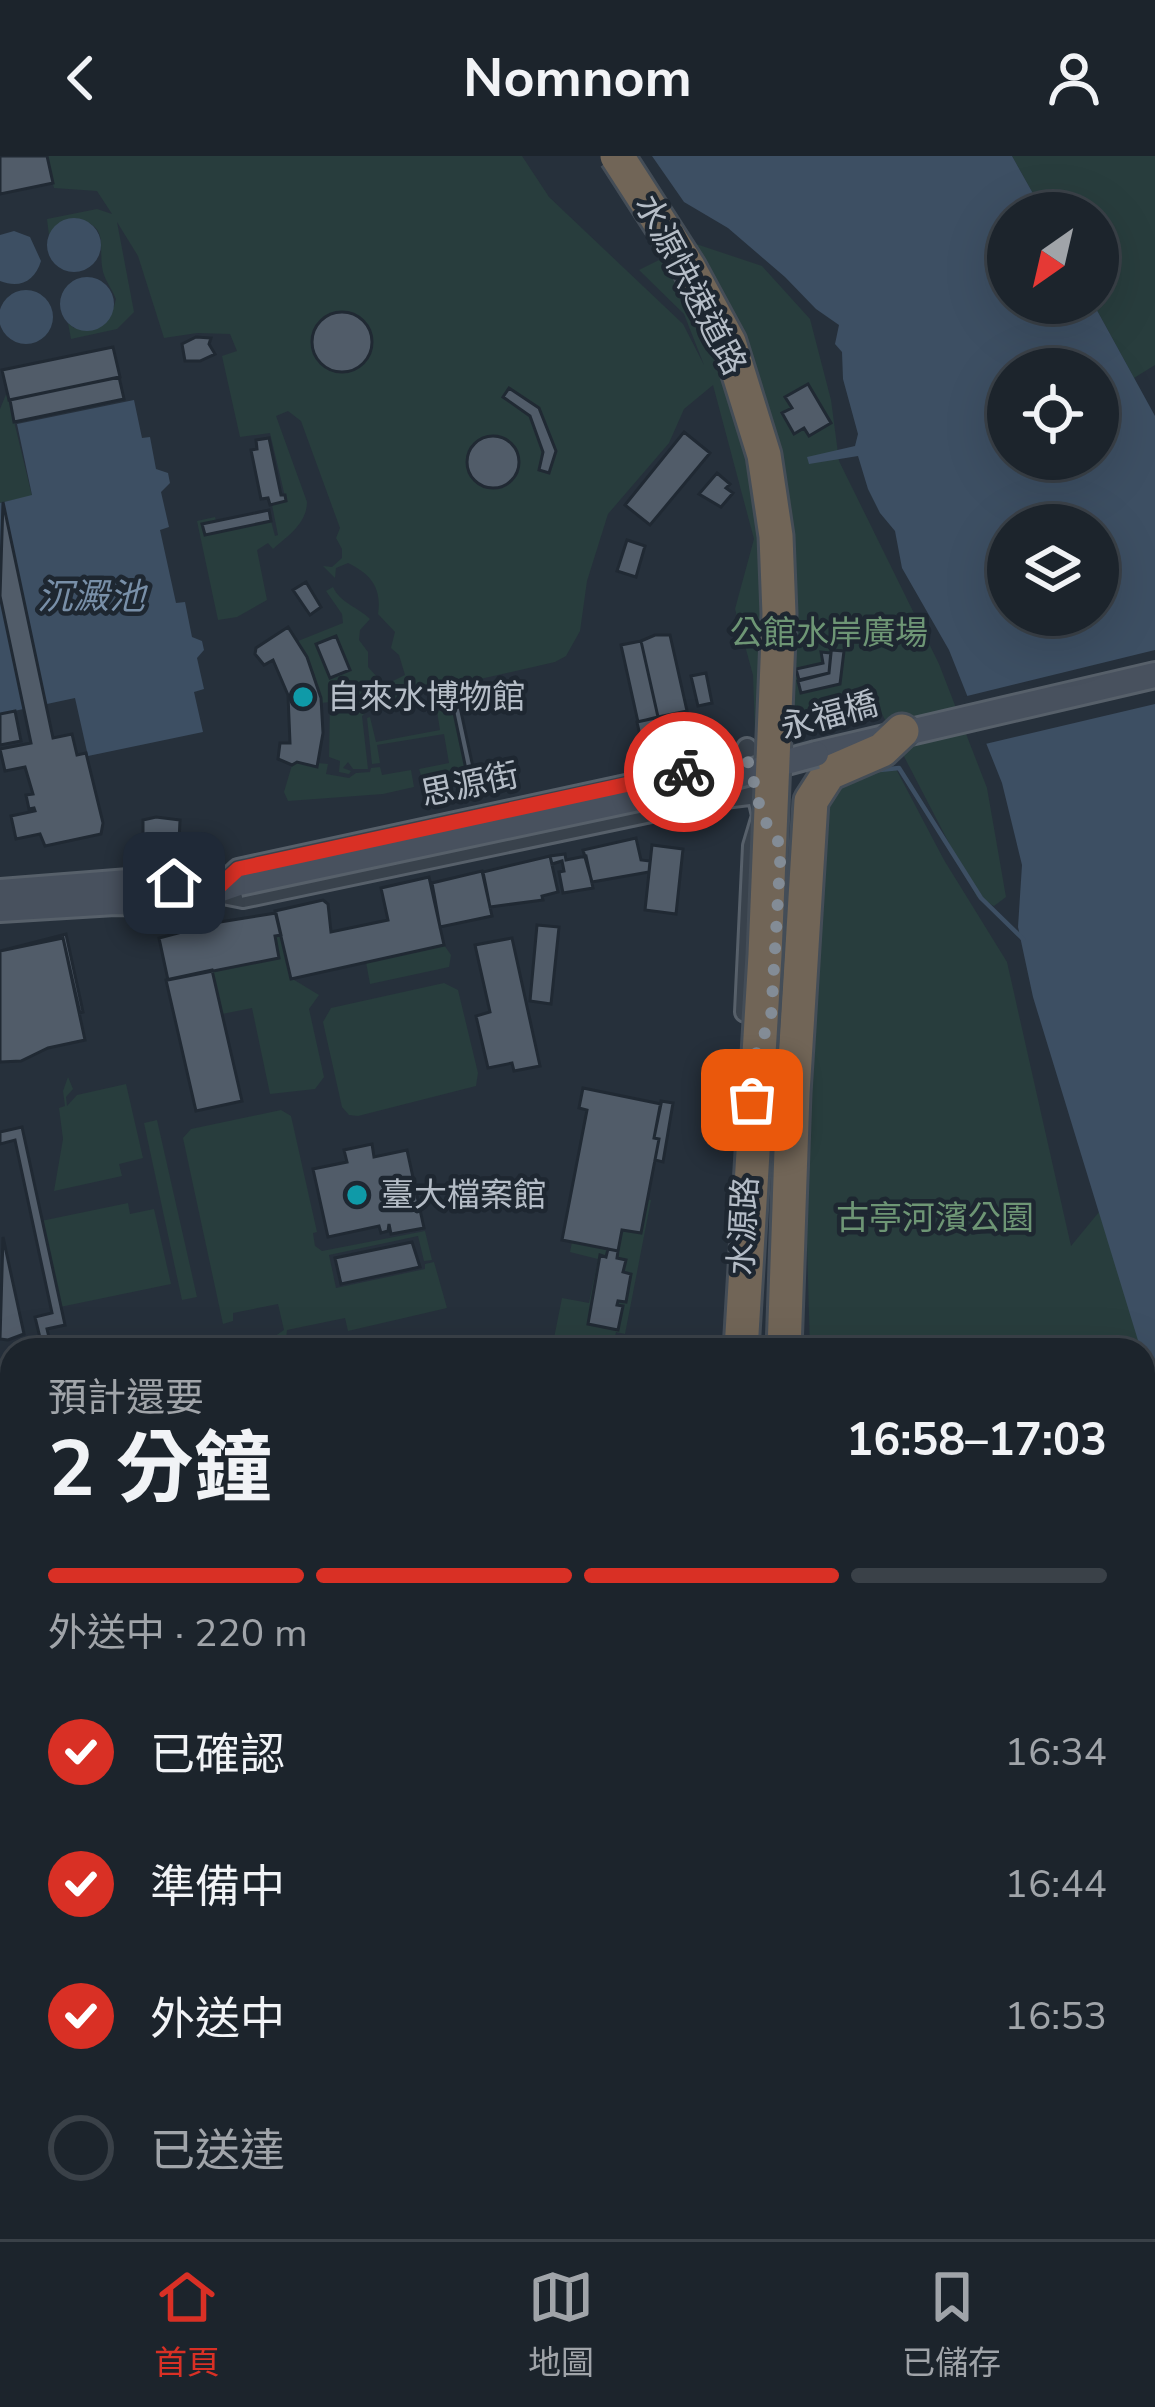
<!DOCTYPE html>
<html lang="zh-TW">
<head>
<meta charset="utf-8">
<style>
	body { margin:0; font-family:"Nunito Sans","Noto Sans TC",sans-serif; background:#293038; color:#f1f3f6; height:100vh; display:flex; flex-direction:column; font-size:45px; white-space:nowrap }
	* { box-sizing:border-box; margin:0 }
	p { font-size:39px; color:#a0a4a9 }
	.icon { flex:none; width:66px; height:66px; fill:none; stroke:currentColor; stroke-width:2; stroke-linecap:round; stroke-linejoin:round }
	.map { position:relative; flex:1; overflow:hidden }
	.side { position:absolute; left:0px; top:1182px; width:1155px; height:903px; display:flex; flex-direction:column; background:#1c242c; border-radius:36px 36px 0 0; box-shadow:0 12px 48px #0002,0 0 0 3px #3a4148 }
	.side>* { flex:none }
	.needle { width:78px; rotate:214deg }
	.controls { position:absolute; left:987px; top:36px; display:grid; gap:24px }
	.controls a { display:grid; place-items:center; width:132px; height:132px; border-radius:50%; background:#1c242c; box-shadow:0 12px 48px #0002,0 0 0 3px #3a4148; font-size:60px }
	.pin { position:absolute; display:grid; place-items:center; width:102px; height:102px; color:#fff; margin:-51px; border-radius:24px; box-shadow:0 6px 18px #0006 }
	.courier { position:absolute; display:grid; place-items:center; width:120px; height:120px; margin:-60px; border:9px solid #d93025; border-radius:50%; background:#fff; color:#222; box-shadow:0 3px 15px #0007 }
	.overview em { font-style:normal; font-weight:700 }
	.overview div { display:flex; flex-direction:column-reverse }
	.overview { display:flex; align-items:center; justify-content:space-between; height:204px; padding:0 48px }
	h1 { font-size:78px; font-weight:700; line-height:90px }
	.bar { display:grid; grid-template-columns:repeat(4,1fr); gap:18px 12px; align-content:center; height:144px; padding:0 48px }
	.bar i { height:15px; border-radius:9px; background:#3a4148 }
	.bar .current { background:#d93025 }
	.bar p { grid-column:span 4 }
	ol { padding:0 48px; list-style:none }
	li { display:flex; align-items:center; gap:36px; height:132px }
	li p { margin-inline-start:auto }
	li .icon { padding:12px; border-radius:50%; background:#d93025; color:#fff; stroke-width:4 }
	li:last-child { color:#a0a4a9 }
	li i { width:66px; height:66px; border:6px solid #3a4148; border-radius:50% }
	header { display:flex; justify-content:space-between; align-items:center; height:156px; padding:0 48px; background:#1c242c; font-size:54px; font-weight:700 }
	.tab-bar { display:flex; justify-content:space-around; align-items:center; height:168px; border-top:3px solid #3a4148; background:#1c242c; font-size:33px; color:#a0a4a9 }
	.tab-bar a { display:grid; justify-items:center; gap:6px }
	.tab-bar .current { color:#d93025 }
	.map>svg:first-child { display:block }
</style>
</head>
<body>
<header><svg class="icon" aria-label="back" viewBox="0 0 24 24"><path d="M15 5l-7 7 7 7"/></svg>Nomnom<svg class="icon" aria-label="person" viewBox="0 0 24 24"><circle cx="12" cy="8" r="4"/><path d="M4 21q1-7 8-7t8 7"/></svg></header>
<div class="map">
<svg width="1155" height="2083" viewBox="0 0 1155 2083">
	<rect width="100%" height="100%" fill="#26303b"/>
	<path fill="#283d3d" d="M45 0H522L549 41 683 168 704 209 684 158 639 114 693 87 762 110 810 163 831 244 839 305 939 508 987 632 1006 741 994 750 977 741 882 558 755 577 753 519 735 453 754 383 713 229 684 253 669 287 608 358 587 425 580 475 566 500 555 506 379 546 372 529 389 527 405 519 399 499 391 492 395 476 378 458C382 432 371 418 348 407L336 412 335 422 323 410 332 411 342 402V393L336 382 340 372 301 265 288 255 276 260 307 346C307 367 288 380 273 393L268 387 257 394 267 444 237 461 218 464 197 365 215 361 216 365 203 368 205 378 271 365 275 380 278 379 272 349 286 345 270 277 240 281 222 200 237 195 230 178 197 177 164 182 138 100 117 66 134 156 117 173 71 183 68 167 74 172 114 151 116 143C112 133 106 126 103 116 97 89 112 70 74 62L52 74 49 79 47 63 97 53 112 58 97 35 54 32Z
		M1012 0H1155V209L1134 222 1093 147H1098V57H1044Z
		M7 236 32 340 0 347V253Z
		M333 431C340 447 358 451 370 463L360 474 359 484 368 496V511L379 523 363 525 370 552 362 560 368 613H353L348 606 343 612 351 615 349 618 339 616 340 605 329 601 330 546 321 547 314 517 298 485 343 467 342 458 326 435Z
		M453 552 467 617 474 619 424 629 419 613 449 607 444 578 377 589 380 607 372 608 367 562 370 561 376 586 440 574 437 555Z
		M297 606 317 611 318 607 328 608 326 618 349 622 356 617 370 616 371 612 380 611 382 619 411 614 414 631 383 638 288 645 284 636 292 609Z
		M895 611 944 704 1007 806 1071 1090 1099 1056 1151 1218 1155 1240V1992L1143 1894V1194H810L804 980 823 625Z
		M281 779 291 822 319 839 309 853 324 921 315 933 270 938 252 852 222 858 213 816Z
		M444 789 451 799 449 811 370 828 366 806Z
		M444 827 458 834 478 917 476 930 358 960 349 959 342 951 323 866 331 852Z
		M68 921 73 933 66 941 67 950 77 939 126 928 143 1002 119 1008 122 1020 54 1035 63 983 59 952 65 950 63 935Z
		M281 954 291 960 317 1076 313 1077 315 1090 322 1095 425 1075 432 1104 424 1105 418 1080 329 1099 336 1132 425 1113V1108L434 1106 447 1152 348 1175 345 1162 287 1174 285 1194 271 1192V1183L284 1174 278 1148 233 1157V1165L223 1168 183 982 191 973Z
		M157 964 197 1141 182 1144 144 967Z
		M647 1044H651L625 1178 616 1176 614 1185 566 1182 553 1187 562 1142 589 1147 598 1103 570 1096 572 1086 617 1095 622 1074 641 1077Z
		M128 1047 130 1058 154 1053 171 1128 60 1151 41 1065Z
		M768 2073H1115L1114 2083H767Z"/>
	<path fill="#3d4f63" fill-rule="evenodd" d="M652 0H1012L1044 57H1008V147H1093L1155 260V1240L1033 841 1018 771 1022 709 1002 627 949 494 902 412 895 375 880 357 868 333 858 300 809 308 807 301 855 290 858 278 843 223 842 196 835 188 839 169 816 153 785 121 728 72 684 46ZM1008 213H1098V303H1008ZM1008 369H1098V459H1008Z
		M47 89a27 27 0 1 1 54 0a27 27 0 1 1-54 0Z
		M14 75 30 81 41 105C35 125 20 133 0 125V79Z
		M60 148a27 27 0 1 1 54 0a27 27 0 1 1-54 0Z
		M-1 161a27 27 0 1 1 54 0a27 27 0 1 1-54 0Z
		M134 244 142 282 150 281 156 313 168 317 170 327 161 336 169 371 160 374 176 447 185 446 192 481 202 485 204 494 197 502 204 533 194 536 203 576 88 600 75 542 0 558V347L32 339 17 268Z
		M1143 1894 1155 1992V2083H1114L1115 2073H1143Z"/>
	<path fill="#26303b" d="M1155 494V548L981 589 963 541Z"/>
	<g fill="none" stroke-linecap="round" stroke-linejoin="round">
		<path stroke="#3d4f63" stroke-width="4.5" d="M870 615 899 612 981 742 1023 783"/>
	</g>
	<path fill="#515c69" stroke="#202933" stroke-width="3" d="M0 0H47L53 27 0 38Z
		M312 186a30 30 0 1 1 60 0a30 30 0 1 1-60 0Z
		M196 181 211 182 209 188 215 198 200 205H185L182 188Z
		M113 191 120 221 9 244 2 214Z
		M119 221 124 243 14 266 10 244Z
		M808 228 831 267 809 280 804 272 794 278 782 257 792 252 785 241Z
		M509 232 539 252 556 295 549 317 539 314 543 296 530 260 503 241Z
		M684 276 710 297 650 369 625 349Z
		M467 306a26 26 0 1 1 52 0a26 26 0 1 1-52 0Z
		M269 282 281 339H285L286 345 270 349 268 342 261 343 251 294 257 293 256 284Z
		M717 317 730 328 726 332 733 337 721 351 699 338Z
		M3 346 53 582 72 578 77 599 86 597 103 667 101 678 45 690 40 678 16 683 11 660 35 655 34 652 29 653 26 639 33 638 25 611 5 615 0 593 31 587 0 440Z
		M269 354 271 365 205 379 202 368Z
		M627 384 645 390 636 421 617 415Z
		M306 426 321 451 310 459 293 434Z
		M288 471 307 501 321 542 323 577 317 611 297 606 292 609 278 603 280 587H290L288 539 273 504 264 509 255 498 256 492Z
		M655 479H670L687 555 658 561 641 485Z
		M336 480 350 514 330 522 316 488Z
		M641 485 658 561 638 566 621 489Z
		M831 494 844 495 840 528 801 537 798 525 829 517Z
		M821 496 831 497 829 517 799 524 796 513 823 507Z
		M706 517 712 547 698 550 691 520Z
		M460 551 474 616 467 618 453 552Z
		M15 555 21 585 0 589V558Z
		M687 555 693 583 643 593 637 566Z
		M156 661 180 664 179 685 143 684V664Z
		M636 682 641 704 650 705 649 716 592 726 583 694Z
		M652 689 683 693 676 758 645 754Z
		M565 698 566 704 586 700 593 732 563 737 559 716 564 715 562 705 552 708 550 700Z
		M550 700 558 736 542 740 543 744 490 751 483 716Z
		M482 715 492 760 440 771 432 727Z
		M429 721 444 789 291 823 275 755 323 744 328 748 331 776 388 764 381 732Z
		M276 757 281 779 275 780 279 802 168 824 159 782 220 766Z
		M537 769 559 771 551 848 530 845Z
		M66 778 83 856 80 857 63 782 0 795Z
		M63 782 85 884 48 892 21 905 0 906V795Z
		M512 782 540 910 514 915 512 907 488 912 476 860 490 856 475 789Z
		M212 814 242 945 196 955 166 824Z
		M583 932 661 948 654 982 659 983 641 1077 622 1074 618 1095 562 1084 587 954 579 952Z
		M661 945 673 947 663 1006 655 1004 659 983 654 982Z
		M22 971 65 1169 47 1173 52 1194H43L35 1161 52 1157 15 984 0 988V976Z
		M372 988 374 1001 407 994 424 1072 391 1078 389 1068 388 1075 381 1077 379 1070 328 1081 313 1013 347 1006 344 994Z
		M3 1081 24 1178 8 1184 0 1183Z
		M412 1086 420 1111 341 1128 335 1102Z
		M608 1093 618 1095 617 1102 626 1104 623 1116 631 1118 626 1146 618 1145 617 1149 623 1150 618 1174 588 1168 600 1099 606 1101Z
		M12 1212V1299L0 1243V1215Z
		M12 1435V1485L0 1460V1439Z
		M0 1492 12 1516V1581L8 1582 0 1558Z
		M0 1678H12V1835H0Z
		M0 1932 5 1963 12 1962V1977L7 1978 12 2014 0 2016Z
		M84 2073H157L171 2083H98Z
		M228 2073H281L273 2083H221Z
		M389 2073H496L492 2083H390Z"/>
	<g fill="none" stroke-linecap="round" stroke-linejoin="round">
		<defs>
			<path id="street" d="M220 730 238 713 718 609 749 606
				M213 736 243 742 708 644 757 638
				M745 856 753 690 762 660 747 592
				M0 1867 12 1865
				M689 2083V2073"/>
			<path id="secondary" d="M816 598 1155 519
				M0 736 129 726 174 727 191 736H213L239 727
				M0 753 115 746 174 747 191 736"/>
			<path id="highway" d="M784 1194 793 937 811 645 829 617 882 594 902 575
				M708 2083V2073"/>
		</defs>
		<use href="#street" stroke="#57606a" stroke-width="24"/>
		<use href="#secondary" stroke="#57606a" stroke-width="30"/>
		<use href="#highway" stroke="#444d57" stroke-width="39"/>
		<use href="#street" stroke="#39424c" stroke-width="18"/>
		<use href="#secondary" stroke="#48515e" stroke-width="24"/>
		<use href="#highway" stroke="#716557" stroke-width="33"/>
		<defs>
			<path id="secondary-bridge" d="M239 727 713 626 816 598"/>
			<path id="highway-bridge" d="M617 0 689 112 729 186 764 299 776 380 779 458 765 799 741 1194"/>
		</defs>
		<use href="#secondary-bridge" stroke="#57606a" stroke-width="30" stroke-linecap="butt"/>
		<use href="#highway-bridge" stroke="#444d57" stroke-width="39" stroke-linecap="butt"/>
		<use href="#secondary-bridge" stroke="#48515e" stroke-width="24"/>
		<use href="#highway-bridge" stroke="#716557" stroke-width="33"/>
	</g>
	<g fill="none" stroke-linecap="round" stroke-linejoin="round">
		<path stroke="#838c96" stroke-width="12" stroke-dasharray="0 21.6" d="M684 616 749 606 762 660 781 690 771 862 754 903 752 944"/>
		<path stroke="#d93025" stroke-width="15" d="M174 727 191 736H213L238 713 684 616"/>
	</g>
	<g fill="#0f9aa8" stroke="#1e2731" stroke-width="4.5">
		<circle cx="303" cy="541" r="12"/>
		<circle cx="357" cy="1039" r="12"/>
	</g>
	<g text-anchor="middle" dominant-baseline="central" stroke-width="9" stroke-linejoin="round" paint-order="stroke">
		<g font-size="33" fill="#b5bdc7" stroke="#1e2731">
			<text transform="translate(690 129) rotate(62)">水源快速道路</text>
			<text transform="translate(829 560) rotate(-15)">永福橋</text>
			<text transform="translate(470 629) rotate(-12)">思源街</text>
			<text transform="translate(744 1070) rotate(-87)">水源路</text>
		</g>
		<g font-size="33" fill="#6e9675" stroke="#1e2731">
			<text x="829" y="477">公館水岸廣場</text>
			<text x="935" y="1062">古亭河濱公園</text>
		</g>
		<g font-size="33" fill="#b5bdc7" stroke="#1e2731" text-anchor="start">
			<text x="327" y="541">自來水博物館</text>
			<text x="381" y="1039">臺大檔案館</text>
		</g>
		<g font-size="36" font-style="italic" fill="#788fa8" stroke="#1e2731">
			<text x="91" y="441">沉澱池</text>
		</g>
	</g>
</svg>
<div class="controls">
<a><svg class="needle" viewBox="-14 -14 28 28"><path d="M0-13l5 13h-10z" fill="#e53935"/><path d="M0 13l5-13h-10z" fill="#a0a4a9"/></svg></a>
<a><svg class="icon" aria-label="locate" viewBox="0 0 24 24"><circle cx="12" cy="12" r="6"/><path d="M12 2v4M12 18v4M2 12h4M18 12h4"/></svg></a>
<a><svg class="icon" aria-label="layers" viewBox="0 0 24 24"><path d="M12 4l9 5-9 5-9-5zM3 14l9 5 9-5"/></svg></a>
</div>
<div class="pin" style="left:752px;top:944px;background:#ea580c"><svg class="icon" aria-label="bag" viewBox="0 0 24 24"><path d="M5 8h14l-1 12H6zM9 8a3 3 0 0 1 6 0"/></svg></div>
<div class="pin" style="left:174px;top:727px;background:#1f2937"><svg class="icon" aria-label="home" viewBox="0 0 24 24"><path d="M3 11l9-7 9 7M6 9v11h12V9"/></svg></div>
<div class="courier" style="left:684px;top:616px"><svg class="icon" aria-label="bike" viewBox="0 0 24 24"><circle cx="6" cy="16" r="4"/><circle cx="18" cy="16" r="4"/><path d="M6 16l4-8h5l3 8M10 8l3 8H6M13 5h3"/></svg></div>
<section class="side">
<div class="overview"><div><h1>2 分鐘</h1><p>預計還要</p></div><em>16:58–17:03</em></div>
<div class="bar"><i class="current"></i><i class="current"></i><i class="current"></i><i></i><p>外送中 · 220 m</p></div>
<ol>
<li><svg class="icon" aria-label="check" viewBox="0 0 24 24"><path d="M5 12l5 5 9-10"/></svg>已確認<p>16:34</p></li>
<li><svg class="icon" aria-label="check" viewBox="0 0 24 24"><path d="M5 12l5 5 9-10"/></svg>準備中<p>16:44</p></li>
<li><svg class="icon" aria-label="check" viewBox="0 0 24 24"><path d="M5 12l5 5 9-10"/></svg>外送中<p>16:53</p></li>
<li><i></i>已送達</li>
</ol>
</section>
</div>
<nav class="tab-bar">
<a class="current"><svg class="icon" aria-label="home" viewBox="0 0 24 24"><path d="M3 11l9-7 9 7M6 9v11h12V9"/></svg>首頁</a>
<a><svg class="icon" aria-label="map" viewBox="0 0 24 24"><path d="M3 6l6-2 6 2 6-2v14l-6 2-6-2-6 2zM9 4v14M15 6v14"/></svg>地圖</a>
<a><svg class="icon" aria-label="saved" viewBox="0 0 24 24"><path d="M7 4h10v16l-5-4-5 4z"/></svg>已儲存</a>
</nav>
</body>
</html>
